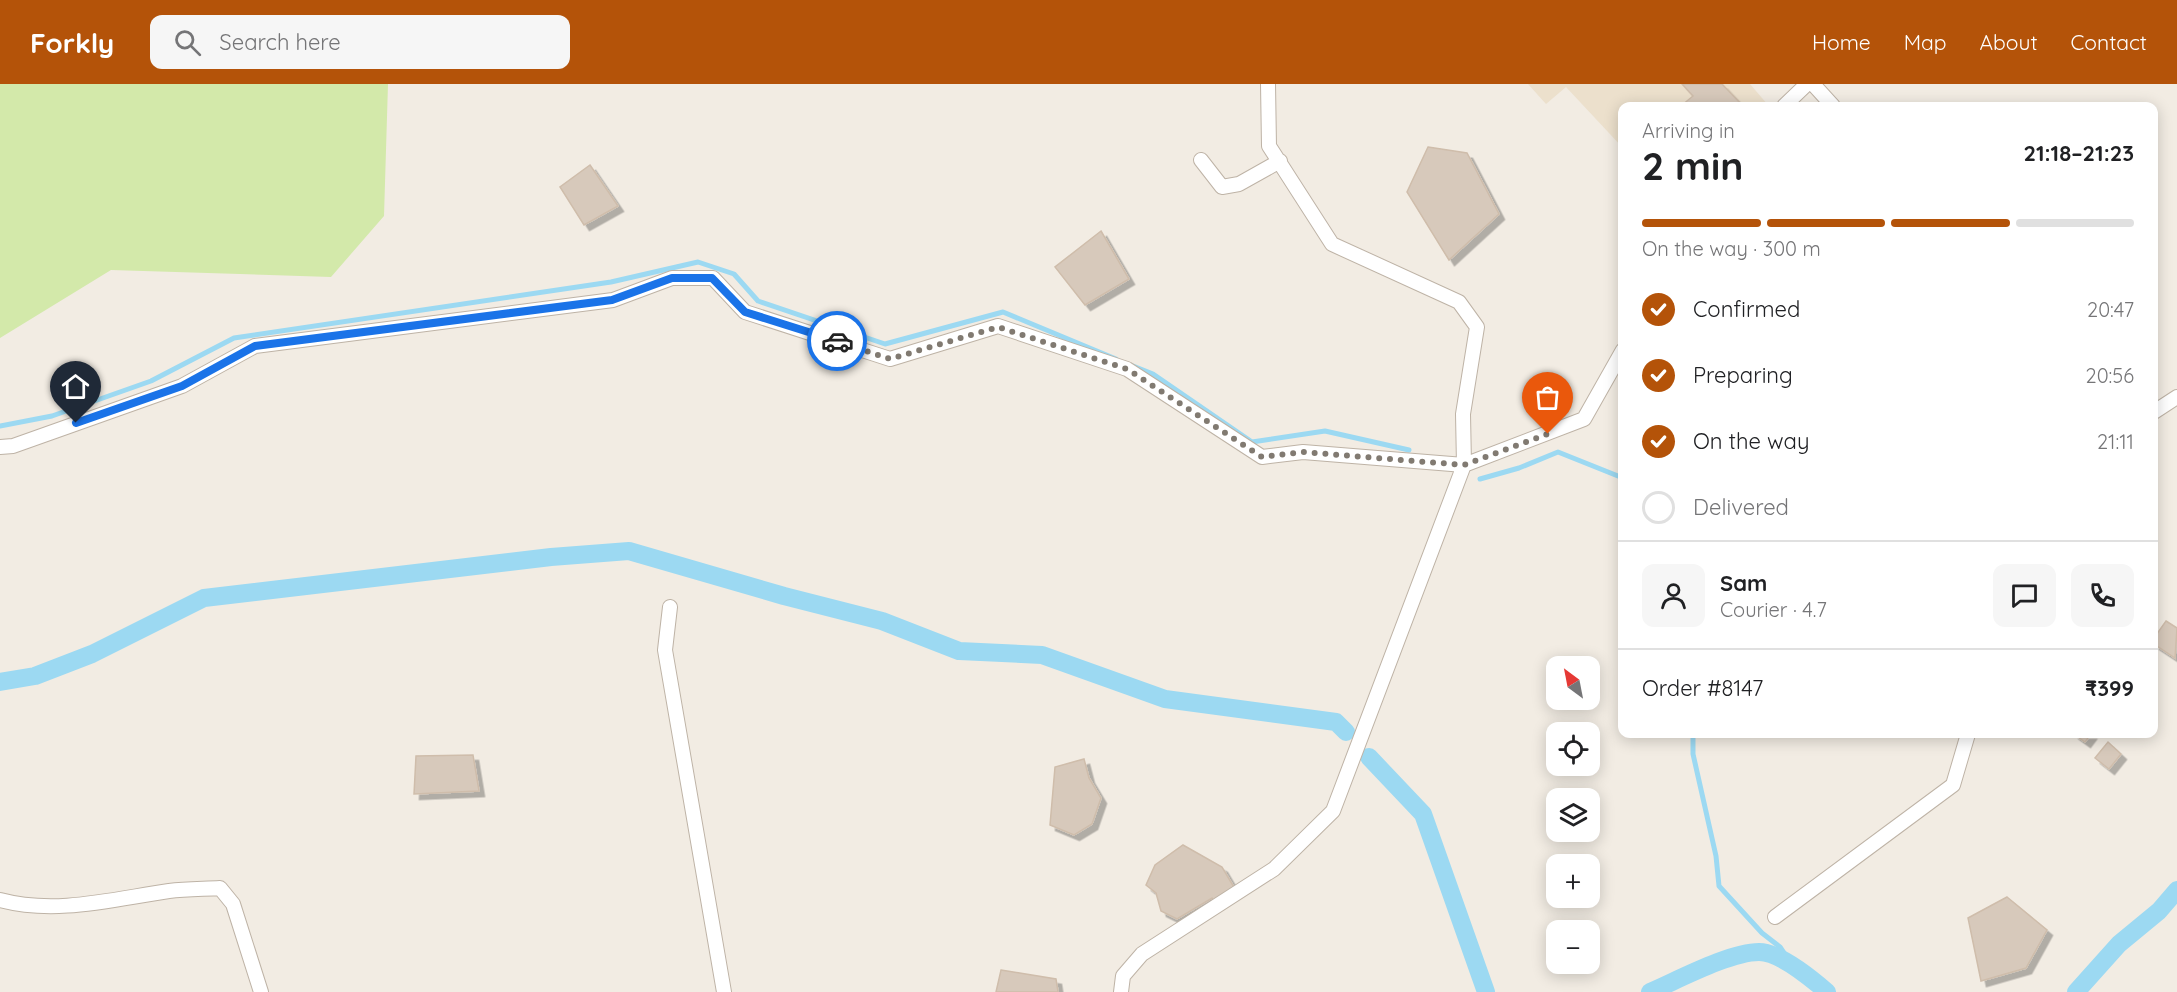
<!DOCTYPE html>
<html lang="en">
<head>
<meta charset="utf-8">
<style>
	body { margin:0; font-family:Quicksand,sans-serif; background:#f6f6f6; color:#202124; height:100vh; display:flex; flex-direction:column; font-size:22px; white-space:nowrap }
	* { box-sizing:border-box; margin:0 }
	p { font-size:20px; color:#757577 }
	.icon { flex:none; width:33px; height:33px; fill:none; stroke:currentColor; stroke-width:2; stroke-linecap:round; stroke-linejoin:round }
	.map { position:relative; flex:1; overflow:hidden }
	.side { position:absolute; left:1618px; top:18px; width:540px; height:636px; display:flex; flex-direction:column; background:#fff; border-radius:12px; box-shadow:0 3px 15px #0003 }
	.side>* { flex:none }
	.needle { width:39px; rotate:328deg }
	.buttons { position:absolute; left:1546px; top:572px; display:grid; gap:12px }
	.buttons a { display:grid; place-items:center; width:54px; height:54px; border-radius:12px; background:#fff; box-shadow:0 3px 15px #0003; font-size:30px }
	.pin { position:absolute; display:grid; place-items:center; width:51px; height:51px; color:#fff; margin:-62px -26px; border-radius:50% 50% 50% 0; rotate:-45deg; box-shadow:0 0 6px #0007 }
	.pin .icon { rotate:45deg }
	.courier { position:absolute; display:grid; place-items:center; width:60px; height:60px; margin:-30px; border:4px solid #1a73e8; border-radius:50%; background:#fff; color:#222; box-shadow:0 2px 8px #0007 }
	.summary em { font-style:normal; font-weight:700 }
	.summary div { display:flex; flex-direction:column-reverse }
	.summary { display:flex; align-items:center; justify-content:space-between; height:102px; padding:0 24px }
	h1 { font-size:39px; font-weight:700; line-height:45px }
	.bar { display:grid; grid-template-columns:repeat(4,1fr); gap:9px 6px; align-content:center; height:72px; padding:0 24px }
	.bar i { height:8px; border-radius:4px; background:#e0e0e0 }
	.bar .active { background:#b45309 }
	.bar p { grid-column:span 4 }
	.line { display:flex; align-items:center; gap:15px; padding:0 24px; border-top:2px solid #e0e0e0 }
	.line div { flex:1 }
	.round { display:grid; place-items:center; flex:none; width:63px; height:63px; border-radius:12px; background:#f6f6f6 }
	ol { padding:0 24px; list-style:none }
	li { display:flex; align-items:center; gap:18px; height:66px }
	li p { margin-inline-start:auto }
	li .icon { padding:6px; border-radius:50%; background:#b45309; color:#fff; stroke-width:4 }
	li:last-child { color:#757577 }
	li i { width:33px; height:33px; border:3px solid #e0e0e0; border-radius:50% }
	header { display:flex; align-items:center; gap:36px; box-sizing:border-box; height:84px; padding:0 30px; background:#b45309; color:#fff }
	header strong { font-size:28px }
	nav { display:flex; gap:33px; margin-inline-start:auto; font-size:21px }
	.search { width:420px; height:54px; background:#f6f6f6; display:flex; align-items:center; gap:15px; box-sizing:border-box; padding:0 21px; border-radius:12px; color:#757577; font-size:22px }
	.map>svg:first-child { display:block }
</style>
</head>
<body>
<header>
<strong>Forkly</strong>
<div class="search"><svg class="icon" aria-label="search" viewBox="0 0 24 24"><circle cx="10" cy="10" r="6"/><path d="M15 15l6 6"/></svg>Search here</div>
<nav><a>Home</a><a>Map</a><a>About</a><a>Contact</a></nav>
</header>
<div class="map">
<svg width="2177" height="908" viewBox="0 0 2177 908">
	<defs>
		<filter id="shadow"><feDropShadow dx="5.5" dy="5.5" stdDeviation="0" flood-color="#0004"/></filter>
	</defs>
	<rect width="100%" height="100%" fill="#f2ece3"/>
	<path fill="#ece0cc" d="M1528 0H1750L1768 21 1623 22V64L1566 3 1546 20Z"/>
	<path fill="#d3e9aa" d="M0 0H388L384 132 331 193 111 186 0 254Z"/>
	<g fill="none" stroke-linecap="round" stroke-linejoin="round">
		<path stroke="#9cd9f2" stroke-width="5" d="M1133 282 1153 290 1252 358 1325 347 1409 366
			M0 342 52 332 151 297 234 254 611 198 698 178 734 190 758 217 885 260 1003 228 1116 275
			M1480 395 1519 384 1558 368 1623 394
			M1693 650V670L1716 772 1719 802 1762 849 1780 863 1792 881"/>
		<path stroke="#9cd9f2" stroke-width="18" d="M0 598 35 592 92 570 204 514 551 473 629 467 784 512 882 537 959 567 1042 571 1165 615 1336 638 1346 648
			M1369 673 1423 730 1486 908
			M1650 908C1678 896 1730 868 1759 868 1780 868 1812 895 1827 908
			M2076 908 2119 860 2159 827 2177 806"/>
	</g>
	<path fill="#d7c9bb" stroke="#cfbdab" stroke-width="1.5" filter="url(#shadow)" d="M1682 0H1722L1742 21 1681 22 1693 12Z
		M1428 63 1467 69 1499 130 1449 176 1407 108Z
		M590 81 618 122 584 141 560 103Z
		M1101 147 1129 195 1085 221 1055 183Z
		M2166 537 2177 544 2175 574 2154 560V554Z
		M2074 650H2091L2085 658Z
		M2108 658 2121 670 2109 685 2095 674Z
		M473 671 479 707 414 710 416 672Z
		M1084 675 1089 694 1101 714 1092 740 1074 751 1050 741 1055 683Z
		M1183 761 1222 783 1235 805 1214 818 1212 814 1177 835 1161 827 1156 809 1146 801 1155 781Z
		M2007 813 2047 846 2026 884 1981 897 1968 834Z
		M1001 886 1056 895 1058 908H996Z"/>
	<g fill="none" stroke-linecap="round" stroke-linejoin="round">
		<defs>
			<path id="street" d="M1813 0 1833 22
				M1784 22 1807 0
				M1201 76 1222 103 1239 100 1280 77
				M2154 328 2177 313
				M0 363 13 362 182 302 255 262 613 216 672 194H713L745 228 890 275 998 242 1127 285 1262 373 1303 368 1464 381 1584 335 1623 266
				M670 523 665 566 724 908
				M0 816C56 831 113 815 169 807 186 805 204 805 220 804L233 820 261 908
				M1775 833 1953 701 1968 650
				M1121 908 1123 892 1142 870 1274 785 1333 727 1464 381 1463 330 1477 243 1459 218 1332 160 1269 62 1268 0"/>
		</defs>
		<use href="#street" stroke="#beb3a6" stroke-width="16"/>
		<use href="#street" stroke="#fff" stroke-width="14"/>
	</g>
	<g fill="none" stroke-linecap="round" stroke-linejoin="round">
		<path stroke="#817a71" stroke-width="6" stroke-dasharray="0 10.8" d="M837 257 890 275 998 243 1127 285 1262 373 1303 368 1464 381 1548 350"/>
		<path stroke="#1a73e8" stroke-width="8" d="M76 339 182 302 255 262 612 216 672 194H712L745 228 837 257"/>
	</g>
</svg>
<div class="buttons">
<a><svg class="needle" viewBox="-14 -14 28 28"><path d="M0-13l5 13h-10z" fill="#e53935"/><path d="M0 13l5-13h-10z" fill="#757577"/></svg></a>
<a><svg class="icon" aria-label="locate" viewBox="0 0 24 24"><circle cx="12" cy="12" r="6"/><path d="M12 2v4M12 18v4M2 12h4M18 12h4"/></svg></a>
<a><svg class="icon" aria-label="layers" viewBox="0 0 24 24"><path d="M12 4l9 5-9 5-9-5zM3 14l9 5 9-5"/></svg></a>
<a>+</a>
<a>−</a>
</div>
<div class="pin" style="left:1548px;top:350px;background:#ea580c"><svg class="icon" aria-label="bag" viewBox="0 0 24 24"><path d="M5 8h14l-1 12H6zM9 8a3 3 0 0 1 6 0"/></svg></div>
<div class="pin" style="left:76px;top:339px;background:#1f2937"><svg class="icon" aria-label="home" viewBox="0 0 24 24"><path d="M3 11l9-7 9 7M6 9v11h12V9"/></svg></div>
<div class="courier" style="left:837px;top:257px"><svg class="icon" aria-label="car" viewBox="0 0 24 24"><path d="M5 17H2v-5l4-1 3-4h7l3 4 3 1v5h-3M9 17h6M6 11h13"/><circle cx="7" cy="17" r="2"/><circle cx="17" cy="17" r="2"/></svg></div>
<section class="side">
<div class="summary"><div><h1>2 min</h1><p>Arriving in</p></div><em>21:18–21:23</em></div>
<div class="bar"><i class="active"></i><i class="active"></i><i class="active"></i><i></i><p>On the way · 300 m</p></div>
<ol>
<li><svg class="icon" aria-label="check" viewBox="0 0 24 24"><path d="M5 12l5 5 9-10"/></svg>Confirmed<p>20:47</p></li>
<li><svg class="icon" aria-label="check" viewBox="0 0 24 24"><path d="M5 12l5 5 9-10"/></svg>Preparing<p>20:56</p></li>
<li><svg class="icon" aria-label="check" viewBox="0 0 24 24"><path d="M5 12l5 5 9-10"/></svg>On the way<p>21:11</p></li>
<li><i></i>Delivered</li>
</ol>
<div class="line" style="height:108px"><a class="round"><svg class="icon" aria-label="person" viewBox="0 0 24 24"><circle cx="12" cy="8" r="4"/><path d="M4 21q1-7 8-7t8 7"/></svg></a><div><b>Sam</b><p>Courier · 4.7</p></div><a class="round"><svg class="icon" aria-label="chat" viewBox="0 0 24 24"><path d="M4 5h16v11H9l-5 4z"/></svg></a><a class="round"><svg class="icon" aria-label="phone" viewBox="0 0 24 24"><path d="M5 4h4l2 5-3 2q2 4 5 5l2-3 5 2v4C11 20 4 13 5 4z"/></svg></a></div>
<div class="line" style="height:78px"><div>Order #8147</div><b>₹399</b></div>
</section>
</div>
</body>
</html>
